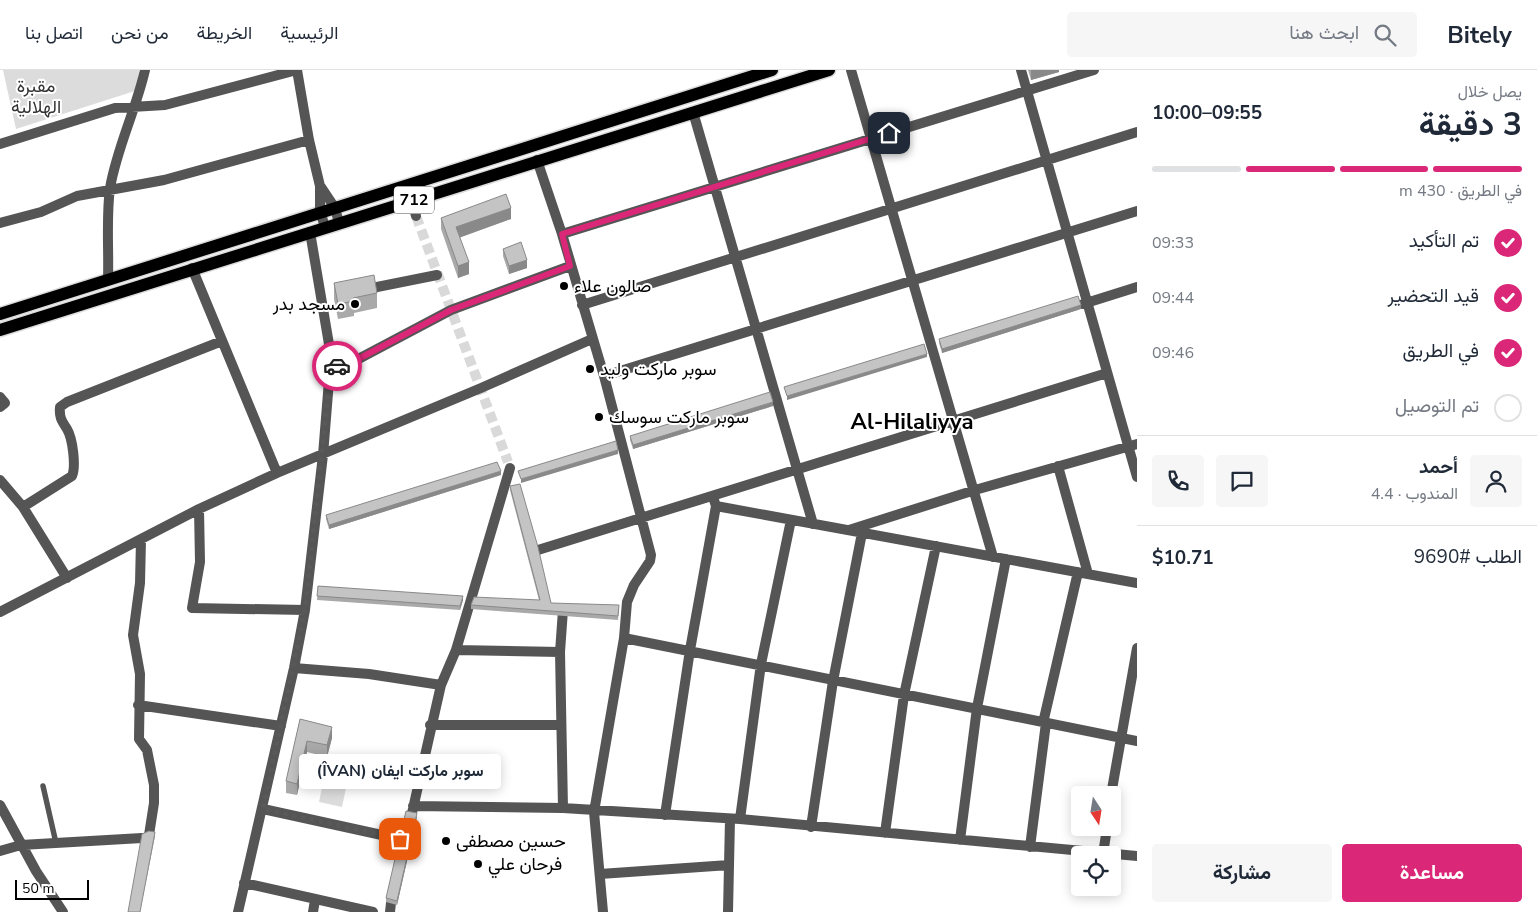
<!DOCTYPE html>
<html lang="ar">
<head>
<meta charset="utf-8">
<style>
	body { margin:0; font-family:"Nunito Sans",Vazirmatn,sans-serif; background:#f6f6f7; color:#1f2937; direction:rtl; height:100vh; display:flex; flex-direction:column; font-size:19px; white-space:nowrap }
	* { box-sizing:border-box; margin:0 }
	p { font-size:16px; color:#747a83 }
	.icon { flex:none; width:28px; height:28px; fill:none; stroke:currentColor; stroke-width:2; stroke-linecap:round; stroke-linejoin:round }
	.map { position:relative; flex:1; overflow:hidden; direction:ltr }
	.side { display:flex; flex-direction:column; background:#fff; width:400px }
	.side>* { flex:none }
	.needle { width:32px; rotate:168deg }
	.buttons { position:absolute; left:1071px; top:716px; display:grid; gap:10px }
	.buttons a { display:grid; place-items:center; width:50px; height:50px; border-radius:5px; background:#fff; box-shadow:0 2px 12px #0003; font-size:25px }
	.scale { position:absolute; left:15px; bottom:12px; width:74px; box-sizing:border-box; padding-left:5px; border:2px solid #000; border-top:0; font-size:14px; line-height:18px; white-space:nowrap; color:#000; -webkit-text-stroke:4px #fff; paint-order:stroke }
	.pin { position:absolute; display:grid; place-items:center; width:42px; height:42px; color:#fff; margin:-21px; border-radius:10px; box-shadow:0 2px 8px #0006 }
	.courier { position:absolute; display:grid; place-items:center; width:50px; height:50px; margin:-25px; border:4px solid #db2777; border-radius:50%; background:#fff; color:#222; box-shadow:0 1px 6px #0007 }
	.bubble { position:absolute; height:35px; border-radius:5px; background:#fff; box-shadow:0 2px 12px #0003; font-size:16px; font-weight:700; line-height:35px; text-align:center; direction:rtl }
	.overview em { font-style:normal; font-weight:700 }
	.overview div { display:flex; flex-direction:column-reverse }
	.overview { display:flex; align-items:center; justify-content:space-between; height:85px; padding:0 15px }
	h1 { font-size:32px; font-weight:700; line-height:38px }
	.bar { display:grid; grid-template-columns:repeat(4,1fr); gap:8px 5px; align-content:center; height:60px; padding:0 15px }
	.bar i { height:6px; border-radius:4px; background:#e0e1e3 }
	.bar .active { background:#db2777 }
	.bar p { grid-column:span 4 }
	.line { display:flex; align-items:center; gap:12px; padding:0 15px; border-top:1px solid #e0e1e3 }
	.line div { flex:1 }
	.round { display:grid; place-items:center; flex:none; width:52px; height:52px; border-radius:5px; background:#f6f6f7 }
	ol { padding:0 15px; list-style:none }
	li { display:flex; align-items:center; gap:15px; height:55px }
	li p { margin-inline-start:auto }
	li .icon { padding:5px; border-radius:50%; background:#db2777; color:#fff; stroke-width:4 }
	li:last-child { color:#747a83 }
	li i { width:28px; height:28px; border:2px solid #e0e1e3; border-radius:50% }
	.primary-button { display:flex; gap:10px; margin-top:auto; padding:10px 15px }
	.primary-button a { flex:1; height:58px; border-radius:5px; background:#db2777; color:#fff; font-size:20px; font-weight:700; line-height:58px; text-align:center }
	.primary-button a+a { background:#f6f6f7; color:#1f2937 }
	header { display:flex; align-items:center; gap:30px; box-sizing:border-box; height:70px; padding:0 25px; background:#fff; border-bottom:1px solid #e0e1e3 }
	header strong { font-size:24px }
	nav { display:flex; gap:28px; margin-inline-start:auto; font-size:18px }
	.search { width:350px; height:45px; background:#f6f6f7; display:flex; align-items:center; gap:12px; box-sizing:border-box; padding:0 18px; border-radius:5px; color:#747a83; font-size:19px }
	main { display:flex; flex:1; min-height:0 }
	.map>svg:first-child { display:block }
</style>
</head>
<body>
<header>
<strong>Bitely</strong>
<div class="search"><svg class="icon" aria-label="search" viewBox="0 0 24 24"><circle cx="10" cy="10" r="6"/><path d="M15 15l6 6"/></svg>ابحث هنا</div>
<nav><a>الرئيسية</a><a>الخريطة</a><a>من نحن</a><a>اتصل بنا</a></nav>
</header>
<main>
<section class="side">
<div class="overview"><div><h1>3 دقيقة</h1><p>يصل خلال</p></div><em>09:55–10:00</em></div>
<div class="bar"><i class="active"></i><i class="active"></i><i class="active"></i><i></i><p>في الطريق · 430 m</p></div>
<ol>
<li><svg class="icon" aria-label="check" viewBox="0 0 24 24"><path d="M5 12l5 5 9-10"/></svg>تم التأكيد<p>09:33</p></li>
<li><svg class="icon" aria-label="check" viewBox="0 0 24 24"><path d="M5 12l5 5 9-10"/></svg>قيد التحضير<p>09:44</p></li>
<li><svg class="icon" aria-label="check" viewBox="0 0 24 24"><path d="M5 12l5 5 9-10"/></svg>في الطريق<p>09:46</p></li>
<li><i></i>تم التوصيل</li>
</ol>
<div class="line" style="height:90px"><a class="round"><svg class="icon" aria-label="person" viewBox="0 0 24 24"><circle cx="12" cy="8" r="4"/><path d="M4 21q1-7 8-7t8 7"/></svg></a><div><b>أحمد</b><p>المندوب · 4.4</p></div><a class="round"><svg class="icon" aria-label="chat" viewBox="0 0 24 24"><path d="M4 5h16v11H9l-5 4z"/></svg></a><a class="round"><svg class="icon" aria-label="phone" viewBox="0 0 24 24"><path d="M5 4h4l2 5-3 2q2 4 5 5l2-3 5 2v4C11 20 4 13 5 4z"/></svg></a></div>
<div class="line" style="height:65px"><div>الطلب #9690</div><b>$10.71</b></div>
<div class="primary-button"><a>مساعدة</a><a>مشاركة</a></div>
</section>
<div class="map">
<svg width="1137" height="842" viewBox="0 0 1137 842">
	<rect width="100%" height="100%" fill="#fff"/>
	<path fill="#dcdcdc" d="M3 0H139L138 20 16 59Z
		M328 689 351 694 342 737 319 732Z"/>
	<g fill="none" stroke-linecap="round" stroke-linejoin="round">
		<path stroke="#d9d9d9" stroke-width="10" stroke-dasharray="10 5" stroke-linecap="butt" d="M416 146 508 392"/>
		<defs>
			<path id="primary" d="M0 244 772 0
				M0 260 829 0"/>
		</defs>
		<use href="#primary" stroke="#dbdbdb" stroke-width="15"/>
		<path stroke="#555" stroke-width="5.5" d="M43 716 56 773"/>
		<path stroke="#555" stroke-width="10" d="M297 0 309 70 320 116V141L325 157
			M851 0 993 487
			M1021 0 1137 407
			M693 42 813 454
			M0 74 115 38 165 35 297 0
			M537 90 562 164 604 306 651 485 650 491 634 515 627 532 624 568 594 742 603 842
			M321 117 335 138 339 153
			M412 131 416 146
			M0 153 41 142 77 126 164 110 309 70
			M562 164 1094 0
			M192 198 277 403
			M108 210C109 180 106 147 110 118 117 77 136 40 145 0
			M362 220 437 205
			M1083 234 1137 217
			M582 235 1137 62
			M331 297 347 295 451 240 570 196
			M604 306 1137 141
			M0 327 5 333 0 337
			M1058 396 1088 504
			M0 410 23 437 67 508
			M716 436 1137 513
			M23 437 72 406C76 397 73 369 67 359 62 351 59 348 60 337L67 332 222 271
			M199 439 200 492 192 538 305 540
			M849 460 975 420 1137 374
			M141 470 140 513 133 565 140 604 139 669 147 680 154 715V733L149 765
			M538 480 1107 303
			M563 540 560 582 563 738
			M0 542 199 439 277 403 481 318 592 269
			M624 568 1137 671
			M456 580 560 582
			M294 598 369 604 441 615
			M138 635 281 656
			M1043 653 1078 502
			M430 655H561
			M1111 725 1137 578
			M0 735 36 801 63 842
			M413 736 563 738 740 749 1137 786
			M263 739 400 769
			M412 743 441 615 456 580 510 398
			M665 745 690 580 716 436 714 430
			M740 749 761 594 791 450
			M811 757 833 611 862 463
			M885 763 904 625 936 476
			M960 770 977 638 1006 489
			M1030 777 1046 653
			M0 781 21 775 142 768
			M1103 784 1107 758
			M600 804 729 795
			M244 813 373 842
			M238 842 294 598 305 540 323 385 331 286 310 162
			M313 842 315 830
			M390 842 391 833
			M728 842 730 749"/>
		<use href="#primary" stroke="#000" stroke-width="12"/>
	</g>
	<path fill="#a9a9a9" d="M1028 0H1059V2L1031 10Z
		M441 148 511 149 460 167 469 204 458 208 441 159Z
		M503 179 527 198 509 204 503 186Z
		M334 213 377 223V238L354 243V246L338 249 334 229Z
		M1081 239 942 283 939 273V269Z
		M773 336 633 379 630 370V366Z
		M501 405 329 459 326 449V445Z
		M510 416 551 533 619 539 618 550 471 539V535L539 530 510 420Z
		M318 516 463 530 460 540 317 530Z
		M300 649 332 668 327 687 307 682 297 725 286 723V711Z
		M417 747 397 835 386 832V828Z"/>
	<path fill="#898989" d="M1031 0H1059V2L1031 10Z
		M511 138V149L456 169V157Z
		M527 190V198L509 204V196Z
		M469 192V204L458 208V196Z
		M1081 235V239L942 283V279Z
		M927 284V287L787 330V326Z
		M773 332V336L633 379V375Z
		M618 380V384L521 413V409Z
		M501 401V405L329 459V455Z
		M463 526V530L460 540V536Z
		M332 657V668L327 687V675Z
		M307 671V682L297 725V714Z
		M417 743V747L397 835V831Z
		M155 762V766L140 842Z"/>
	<path fill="#c4c4c4" stroke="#898989" d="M506 124 511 138 456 157 469 192 458 196 441 148Z
		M521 172 527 190 509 196 503 179Z
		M374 205 377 223 353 228 354 231 338 234 334 213Z
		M1078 226 1081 235 942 279 939 269Z
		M924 274 927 284 787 326 784 317Z
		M770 322 773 332 633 375 630 366Z
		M616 371 618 380 521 409 518 401Z
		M497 392 501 401 329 455 326 445Z
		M520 414 538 477 551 533 619 535 618 546 471 535 474 527 540 530 510 416Z
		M318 516 463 526 460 536 317 526Z
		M300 649 332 657 327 675 307 671 297 714 286 711Z
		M406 741 417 743 397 831 386 828Z
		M149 761 155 762 140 842H128L142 764Z"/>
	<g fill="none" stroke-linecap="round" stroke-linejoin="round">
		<path stroke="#595959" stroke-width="5" stroke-dasharray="0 9" d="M337 296 331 297 305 540 263 739 400 769"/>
		<path stroke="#db2777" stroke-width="6" d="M337 296 347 295 451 240 570 196 562 164 889 63"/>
	</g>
	<g fill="#000" stroke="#fff" stroke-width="2">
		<circle cx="564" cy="216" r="5"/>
		<circle cx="355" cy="234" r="5"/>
		<circle cx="590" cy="299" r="5"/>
		<circle cx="599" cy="347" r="5"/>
		<circle cx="446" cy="771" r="5"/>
		<circle cx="478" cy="794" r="5"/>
	</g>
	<g text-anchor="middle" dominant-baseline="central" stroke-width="4" stroke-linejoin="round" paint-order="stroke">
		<rect fill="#fff" stroke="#4c4c4c" stroke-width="1" x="394" y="116.5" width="40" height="27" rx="4"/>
		<g font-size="16" font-weight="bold" fill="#000">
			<text x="414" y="130">712</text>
		</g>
		<g font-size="18" fill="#333" stroke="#fff">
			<text x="36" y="16">مقبرة<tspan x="36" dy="21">الهلالية</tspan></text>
		</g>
		<g font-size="18" fill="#000" stroke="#fff" text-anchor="start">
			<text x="574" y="216">صالون علاء</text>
			<text x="345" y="234" text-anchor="end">مسجد بدر</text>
			<text x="600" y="299">سوبر ماركت وليد</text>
			<text x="609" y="347">سوبر ماركت سوسك</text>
			<text x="456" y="771">حسين مصطفى</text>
			<text x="488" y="794">فرحان علي</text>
		</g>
		<g font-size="22" font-weight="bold" fill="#000" stroke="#fff">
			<text x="912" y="352">Al-Hilaliyya</text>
		</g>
	</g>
</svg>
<div class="buttons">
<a><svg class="needle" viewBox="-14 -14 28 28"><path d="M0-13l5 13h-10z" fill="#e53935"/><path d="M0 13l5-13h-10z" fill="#747a83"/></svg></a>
<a><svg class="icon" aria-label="locate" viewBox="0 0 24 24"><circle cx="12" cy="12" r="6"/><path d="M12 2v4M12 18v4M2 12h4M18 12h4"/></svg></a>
</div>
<div class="scale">50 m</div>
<div class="pin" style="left:400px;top:769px;background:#ea580c"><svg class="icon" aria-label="bag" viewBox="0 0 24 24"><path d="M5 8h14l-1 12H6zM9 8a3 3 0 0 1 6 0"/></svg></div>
<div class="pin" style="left:889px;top:63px;background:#1f2937"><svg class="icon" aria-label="home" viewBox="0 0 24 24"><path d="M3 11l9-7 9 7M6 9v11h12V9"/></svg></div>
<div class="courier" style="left:337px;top:296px"><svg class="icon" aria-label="car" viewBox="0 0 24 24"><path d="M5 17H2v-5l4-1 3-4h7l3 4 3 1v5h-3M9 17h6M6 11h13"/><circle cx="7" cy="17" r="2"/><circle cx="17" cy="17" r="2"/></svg></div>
<div class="bubble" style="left:299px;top:684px;width:202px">سوبر ماركت ايفان (ÎVAN)</div>
</div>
</main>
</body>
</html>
